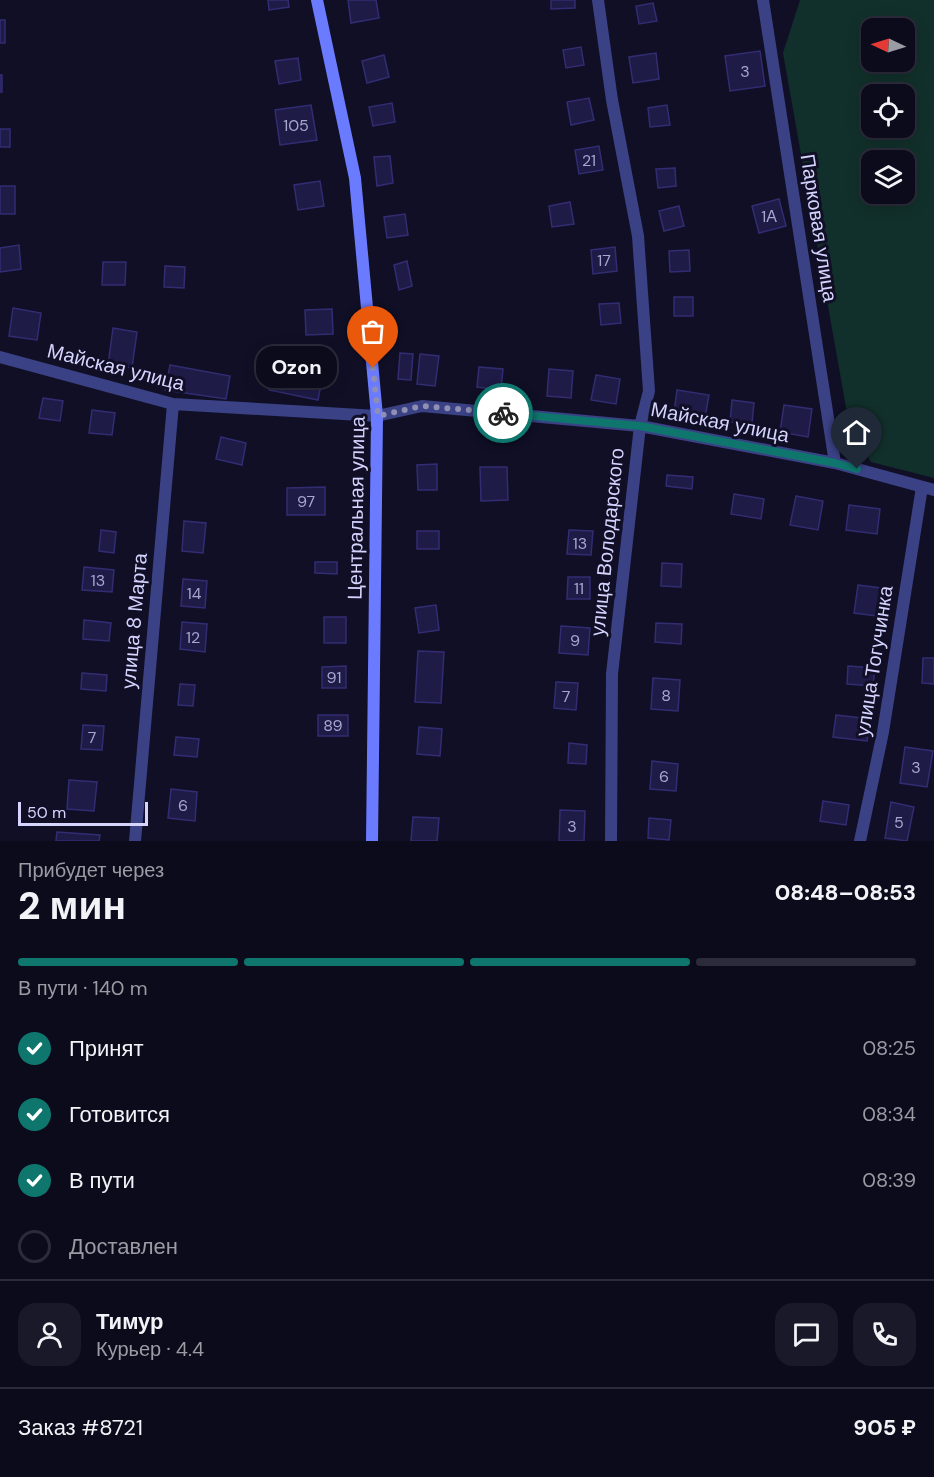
<!DOCTYPE html>
<html lang="ru">
<head>
<meta charset="utf-8">
<style>
	body { margin:0; font-family:"DM Sans",sans-serif; background:#1a1929; color:#f1f3f6; height:100vh; display:flex; flex-direction:column; font-size:22px; white-space:nowrap }
	* { box-sizing:border-box; margin:0 }
	p { font-size:20px; color:#9a9ba3 }
	.icon { flex:none; width:33px; height:33px; fill:none; stroke:currentColor; stroke-width:2; stroke-linecap:round; stroke-linejoin:round }
	.map { position:relative; height:841px; overflow:hidden }
	.sheet { display:flex; flex-direction:column; background:#0c0b1c; flex:1 }
	.sheet>* { flex:none }
	.needle { width:39px; rotate:274deg }
	.buttons { position:absolute; left:861px; top:18px; display:grid; gap:12px }
	.buttons a { display:grid; place-items:center; width:54px; height:54px; border-radius:12px; background:#0c0b1c; box-shadow:0 3px 15px #0003,0 0 0 2px #2c2b3b; font-size:30px }
	.scale { position:absolute; left:18px; bottom:15px; width:130px; box-sizing:border-box; padding-left:6px; border:3px solid #d4d4ff; border-top:0; font-size:16px; line-height:21px; white-space:nowrap; color:#d4d4ff; -webkit-text-stroke:4px #100f26; paint-order:stroke }
	.pin { position:absolute; display:grid; place-items:center; width:51px; height:51px; color:#fff; margin:-62px -26px; border-radius:50% 50% 50% 0; rotate:-45deg; box-shadow:0 0 6px #0007 }
	.pin .icon { rotate:45deg }
	.courier { position:absolute; display:grid; place-items:center; width:60px; height:60px; margin:-30px; border:4px solid #0f766e; border-radius:50%; background:#fff; color:#222; box-shadow:0 2px 8px #0007 }
	.bubble { position:absolute; height:42px; border-radius:18px; background:#0c0b1c; box-shadow:0 3px 15px #0003,0 0 0 2px #2c2b3b; font-size:20px; font-weight:800; line-height:42px; text-align:center }
	.head em { font-style:normal; font-weight:800 }
	.head div { display:flex; flex-direction:column-reverse }
	.head { display:flex; align-items:center; justify-content:space-between; height:102px; padding:0 18px }
	h1 { font-size:39px; font-weight:800; line-height:45px }
	.bar { display:grid; grid-template-columns:repeat(4,1fr); gap:9px 6px; align-content:center; height:72px; padding:0 18px }
	.bar i { height:8px; border-radius:4px; background:#2c2b3b }
	.bar .selected { background:#0f766e }
	.bar p { grid-column:span 4 }
	.line { display:flex; align-items:center; gap:15px; padding:0 18px; border-top:2px solid #2c2b3b }
	.line div { flex:1 }
	.round { display:grid; place-items:center; flex:none; width:63px; height:63px; border-radius:18px; background:#1a1929 }
	ol { padding:0 18px; list-style:none }
	li { display:flex; align-items:center; gap:18px; height:66px }
	li p { margin-inline-start:auto }
	li .icon { padding:6px; border-radius:50%; background:#0f766e; color:#fff; stroke-width:4 }
	li:last-child { color:#9a9ba3 }
	li i { width:33px; height:33px; border:3px solid #2c2b3b; border-radius:50% }
	.map>svg:first-child { display:block }
</style>
</head>
<body>
<div class="map">
<svg width="934" height="841" viewBox="0 0 934 841">
	<rect width="100%" height="100%" fill="#100f26"/>
	<path fill="#12302b" fill-rule="evenodd" d="M800 0H934V478L871 462 849 424 783 53ZM872 28H904V62H872ZM872 94H904V128H872ZM872 160H904V194H872Z"/>
	<path fill="#1e1b47" stroke="#322d72" stroke-width="1.5" d="M268 0H288L289 7 269 10Z
		M348 0H376L379 18 351 23Z
		M551 0H575V8L551 9Z
		M653 3 657 21 639 24 636 6Z
		M0 20H5V43H0Z
		M581 47 584 65 566 68 563 50Z
		M760 51 765 86 730 91 725 56Z
		M656 53 659 79 633 83 629 57Z
		M384 55 389 77 367 83 362 61Z
		M298 58 301 80 279 84 275 61Z
		M0 75H2V92H0Z
		M589 98 594 120 571 125 567 102Z
		M392 103 395 122 373 126 369 107Z
		M311 105 317 140 280 145 275 110Z
		M667 105 670 125 650 127 648 108Z
		M0 129H10V147H0Z
		M599 146 603 170 579 174 575 150Z
		M390 156 393 183 377 186 374 157Z
		M675 168 676 186 658 188 656 169Z
		M320 181 324 206 298 210 294 185Z
		M0 186H15V214H0Z
		M779 199 786 226 759 233 752 206Z
		M570 202 574 224 552 227 549 206Z
		M679 206 684 226 664 231 659 211Z
		M405 214 408 235 387 238 384 217Z
		M19 245 21 269 0 272V248Z
		M615 247 617 271 593 274 591 250Z
		M689 250 690 271 670 272 669 251Z
		M407 261 412 286 399 290 394 265Z
		M103 262H126L125 285H102Z
		M165 266 185 267 184 288 164 287Z
		M674 297H693V316H674Z
		M619 303 621 323 601 325 599 304Z
		M13 308 41 313 37 340 9 336Z
		M332 309 333 334 306 335 305 310Z
		M113 328 137 332 132 368 108 365Z
		M400 353 413 354 411 380 398 379Z
		M276 354 325 364 318 400 269 390Z
		M420 354 439 356 435 386 417 384Z
		M170 365 230 376 226 399 165 390Z
		M479 367 503 369 501 390 477 387Z
		M549 369 573 371 571 398 547 396Z
		M596 375 620 379 616 404 591 400Z
		M677 390 709 395 705 418 674 413Z
		M43 398 63 401 60 421 39 418Z
		M732 400 754 403 752 424 730 422Z
		M784 405 812 409 808 437 780 432Z
		M92 410 115 413 112 435 89 433Z
		M221 437 246 443 242 465 216 459Z
		M437 464V490H418L417 465Z
		M480 467H507L508 500 481 501Z
		M667 475 693 477 692 489 666 486Z
		M325 487V515H287V488Z
		M734 494 764 499 761 519 731 514Z
		M796 496 823 501 818 530 790 525Z
		M849 505 880 509 877 534 846 530Z
		M184 521 206 523 203 553 182 551Z
		M101 530 116 532 114 553 99 551Z
		M569 530 593 531 591 555 567 554Z
		M417 531H439V549H417Z
		M315 562H337V574L315 573Z
		M662 563 682 564 681 587 661 586Z
		M84 567 114 570 112 592 82 590Z
		M568 577H590V599H567Z
		M183 579 207 581 205 608 181 606Z
		M858 585 881 588 877 616 854 613Z
		M436 605 439 630 419 633 415 608Z
		M324 617H346V643H324Z
		M84 620 111 623 109 641 83 639Z
		M182 622 207 624 205 652 180 649Z
		M656 623 682 624 681 644 655 642Z
		M561 626 590 628 588 655 559 653Z
		M418 651 444 652 441 703 415 702Z
		M923 658H934V684L922 683Z
		M346 666V688H322V667Z
		M848 666 875 668 873 686 847 684Z
		M82 673 107 675 106 691 81 689Z
		M653 678 680 680 678 711 651 709Z
		M556 682 578 683 576 710 554 708Z
		M180 684 195 685 193 706 178 705Z
		M318 715H348V736H318Z
		M836 715 870 719 867 741 833 737Z
		M83 725 104 726 102 750 81 749Z
		M419 727 442 729 440 756 417 754Z
		M176 737 199 739 197 757 174 755Z
		M569 743 587 745 586 764 568 763Z
		M905 747 933 751 927 787 900 783Z
		M652 761 678 764 676 791 650 789Z
		M69 780 97 782 94 811 67 809Z
		M171 789 197 792 195 821 168 818Z
		M823 801 849 805 846 825 820 821Z
		M891 802 914 807 907 841 885 838Z
		M560 810 585 811 584 841H559Z
		M413 817 439 818 437 841H411Z
		M649 818 671 820 669 840 648 838Z
		M57 832 100 835 99 841H56Z"/>
	<g fill="none" stroke-linecap="round" stroke-linejoin="round">
		<path stroke="#3a4184" stroke-width="12" d="M598 0 612 100 638 236 649 391 640 426 612 674 611 841
			M763 0 835 463
			M0 357 173 404 377 416 422 406 640 426 835 463 934 490
			M135 841 173 404
			M860 841 883 732 922 487"/>
		<path stroke="#6b7bff" stroke-width="12" d="M317 0 355 178 377 416 372 841"/>
	</g>
	<g fill="none" stroke-linecap="round" stroke-linejoin="round">
		<path stroke="#8f8fb3" stroke-width="6" stroke-dasharray="0 10.8" d="M373 368 378 416 422 406 503 413"/>
		<path stroke="#0f766e" stroke-width="8" d="M503 413 640 426 835 463 857 469"/>
	</g>
	<g text-anchor="middle" dominant-baseline="central" stroke-width="6" stroke-linejoin="round" paint-order="stroke">
		<g font-size="16" fill="#a6a6d1">
			<text x="745" y="71">3</text>
			<text x="296" y="125">105</text>
			<text x="589" y="160">21</text>
			<text x="769" y="216">1А</text>
			<text x="604" y="260">17</text>
			<text x="306" y="501">97</text>
			<text x="580" y="543">13</text>
			<text x="98" y="580">13</text>
			<text x="579" y="588">11</text>
			<text x="194" y="593">14</text>
			<text x="193" y="637">12</text>
			<text x="575" y="640">9</text>
			<text x="334" y="677">91</text>
			<text x="666" y="695">8</text>
			<text x="566" y="696">7</text>
			<text x="333" y="725">89</text>
			<text x="92" y="737">7</text>
			<text x="916" y="767">3</text>
			<text x="664" y="776">6</text>
			<text x="183" y="805">6</text>
			<text x="899" y="822">5</text>
			<text x="572" y="826">3</text>
		</g>
		<g font-size="20" fill="#d4d4ff" stroke="#100f26">
			<text transform="translate(819 228) rotate(81)">Парковая улица</text>
			<text transform="translate(116 367) rotate(14)">Майская улица</text>
			<text transform="translate(720 422) rotate(11)">Майская улица</text>
			<text transform="translate(356 508) rotate(-89)">Центральная улица</text>
			<text transform="translate(607 542) rotate(-84)">улица Володарского</text>
			<text transform="translate(134 621) rotate(-85)">улица 8 Марта</text>
			<text transform="translate(874 661) rotate(-81)">улица Тогучинка</text>
		</g>
	</g>
</svg>
<div class="buttons">
<a><svg class="needle" viewBox="-14 -14 28 28"><path d="M0-13l5 13h-10z" fill="#e53935"/><path d="M0 13l5-13h-10z" fill="#9a9ba3"/></svg></a>
<a><svg class="icon" aria-label="locate" viewBox="0 0 24 24"><circle cx="12" cy="12" r="6"/><path d="M12 2v4M12 18v4M2 12h4M18 12h4"/></svg></a>
<a><svg class="icon" aria-label="layers" viewBox="0 0 24 24"><path d="M12 4l9 5-9 5-9-5zM3 14l9 5 9-5"/></svg></a>
</div>
<div class="scale">50 m</div>
<div class="pin" style="left:373px;top:368px;background:#ea580c"><svg class="icon" aria-label="bag" viewBox="0 0 24 24"><path d="M5 8h14l-1 12H6zM9 8a3 3 0 0 1 6 0"/></svg></div>
<div class="pin" style="left:857px;top:469px;background:#1f2937"><svg class="icon" aria-label="home" viewBox="0 0 24 24"><path d="M3 11l9-7 9 7M6 9v11h12V9"/></svg></div>
<div class="courier" style="left:503px;top:413px"><svg class="icon" aria-label="bike" viewBox="0 0 24 24"><circle cx="6" cy="16" r="4"/><circle cx="18" cy="16" r="4"/><path d="M6 16l4-8h5l3 8M10 8l3 8H6M13 5h3"/></svg></div>
<div class="bubble" style="left:256px;top:346px;width:81px">Ozon</div>
</div>
<section class="sheet">
<div class="head"><div><h1>2 мин</h1><p>Прибудет через</p></div><em>08:48–08:53</em></div>
<div class="bar"><i class="selected"></i><i class="selected"></i><i class="selected"></i><i></i><p>В пути · 140 m</p></div>
<ol>
<li><svg class="icon" aria-label="check" viewBox="0 0 24 24"><path d="M5 12l5 5 9-10"/></svg>Принят<p>08:25</p></li>
<li><svg class="icon" aria-label="check" viewBox="0 0 24 24"><path d="M5 12l5 5 9-10"/></svg>Готовится<p>08:34</p></li>
<li><svg class="icon" aria-label="check" viewBox="0 0 24 24"><path d="M5 12l5 5 9-10"/></svg>В пути<p>08:39</p></li>
<li><i></i>Доставлен</li>
</ol>
<div class="line" style="height:108px"><a class="round"><svg class="icon" aria-label="person" viewBox="0 0 24 24"><circle cx="12" cy="8" r="4"/><path d="M4 21q1-7 8-7t8 7"/></svg></a><div><b>Тимур</b><p>Курьер · 4.4</p></div><a class="round"><svg class="icon" aria-label="chat" viewBox="0 0 24 24"><path d="M4 5h16v11H9l-5 4z"/></svg></a><a class="round"><svg class="icon" aria-label="phone" viewBox="0 0 24 24"><path d="M5 4h4l2 5-3 2q2 4 5 5l2-3 5 2v4C11 20 4 13 5 4z"/></svg></a></div>
<div class="line" style="height:78px"><div>Заказ #8721</div><b>905 ₽</b></div>
</section>
</body>
</html>
